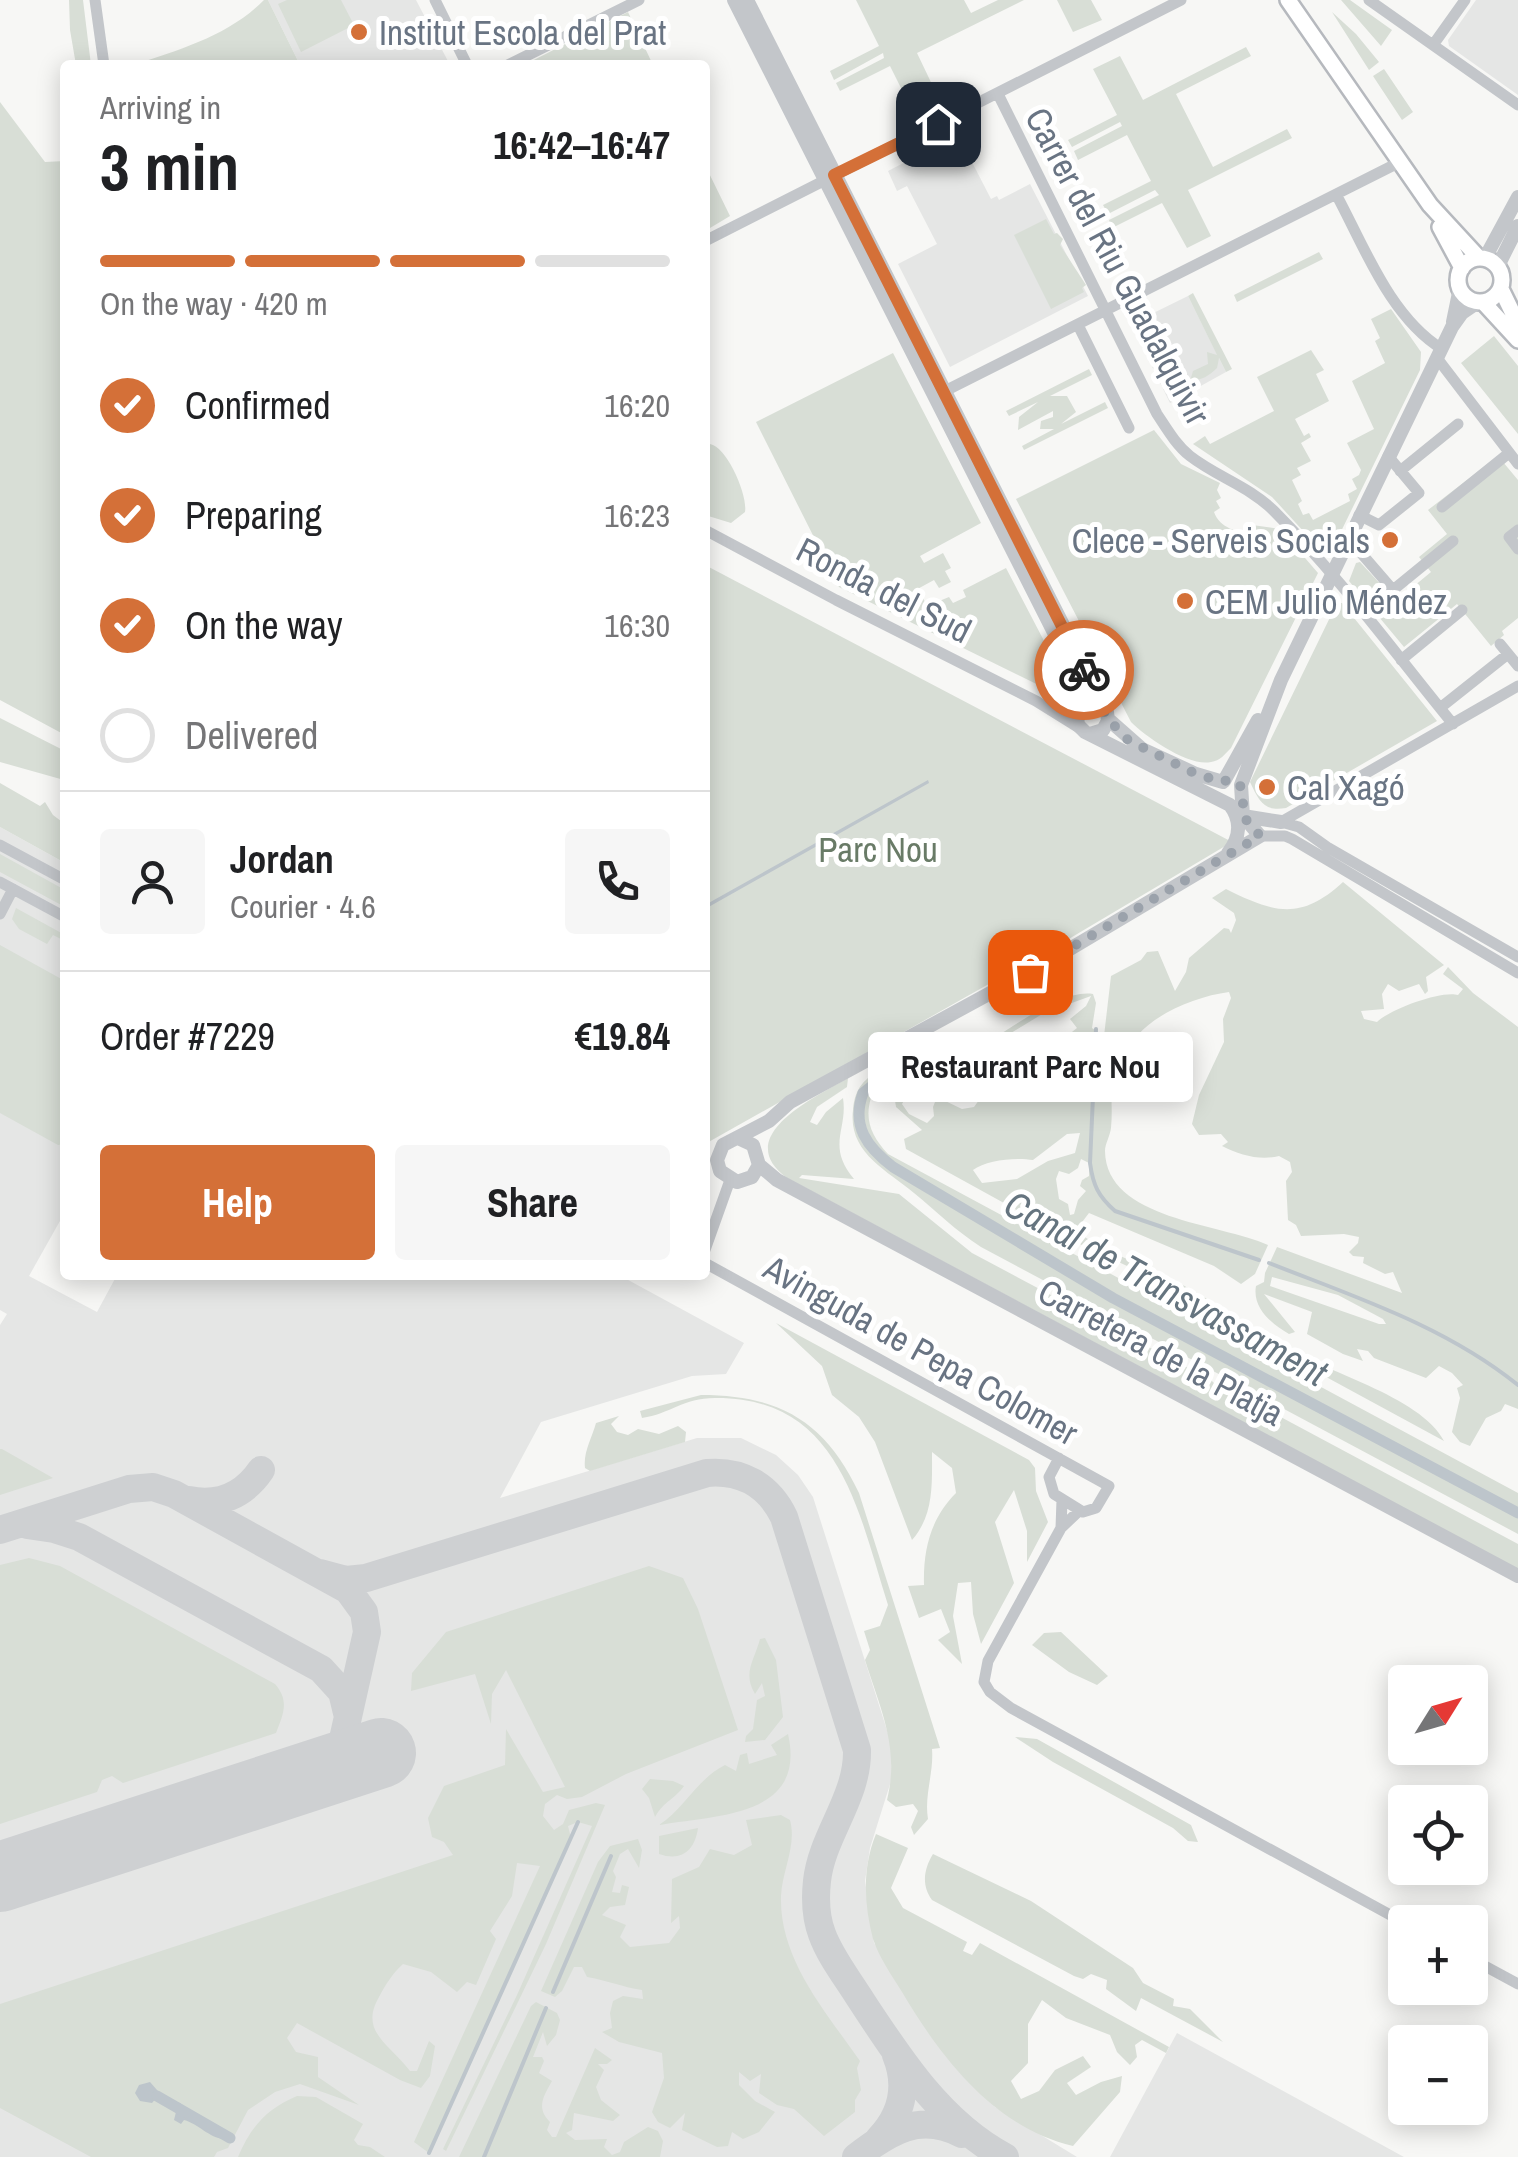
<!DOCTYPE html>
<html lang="en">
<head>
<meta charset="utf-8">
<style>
	body { margin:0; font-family:"Archivo Narrow",sans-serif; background:#f6f6f6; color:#202124; height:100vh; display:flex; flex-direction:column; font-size:38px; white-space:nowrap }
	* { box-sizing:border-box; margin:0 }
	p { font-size:32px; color:#757577 }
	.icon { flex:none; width:55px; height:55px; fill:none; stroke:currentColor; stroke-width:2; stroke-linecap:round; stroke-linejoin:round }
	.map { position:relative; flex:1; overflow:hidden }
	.details { position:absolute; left:60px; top:60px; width:650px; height:1220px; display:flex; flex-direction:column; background:#fff; border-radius:10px; box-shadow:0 5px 25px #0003 }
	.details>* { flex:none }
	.needle { width:65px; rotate:53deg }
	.controls { position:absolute; left:1388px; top:1665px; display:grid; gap:20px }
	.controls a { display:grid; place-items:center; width:100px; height:100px; border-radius:10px; background:#fff; box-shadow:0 5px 25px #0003; font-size:50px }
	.pin { position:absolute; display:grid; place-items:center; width:85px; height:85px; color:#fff; margin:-42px; border-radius:20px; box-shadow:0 5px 15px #0006 }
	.courier { position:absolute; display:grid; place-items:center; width:100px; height:100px; margin:-50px; border:8px solid #d47038; border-radius:50%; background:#fff; color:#222; box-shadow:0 2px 12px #0007 }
	.bubble { position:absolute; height:70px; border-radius:10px; background:#fff; box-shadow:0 5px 25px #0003; font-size:32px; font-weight:700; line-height:70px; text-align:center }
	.summary em { font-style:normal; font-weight:700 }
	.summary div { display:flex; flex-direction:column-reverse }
	.summary { display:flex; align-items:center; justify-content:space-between; height:170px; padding:0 40px }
	h1 { font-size:65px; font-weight:700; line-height:75px }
	.bar { display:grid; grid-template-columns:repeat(4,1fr); gap:15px 10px; align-content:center; height:120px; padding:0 40px }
	.bar i { height:12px; border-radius:8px; background:#e0e0e0 }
	.bar .selected { background:#d47038 }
	.bar p { grid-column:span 4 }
	.line { display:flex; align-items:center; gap:25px; padding:0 40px; border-top:2px solid #e0e0e0 }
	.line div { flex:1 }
	.round { display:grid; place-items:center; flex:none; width:105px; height:105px; border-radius:10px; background:#f6f6f6 }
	ol { padding:0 40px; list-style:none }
	li { display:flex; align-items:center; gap:30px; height:110px }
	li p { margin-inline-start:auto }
	li .icon { padding:10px; border-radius:50%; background:#d47038; color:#fff; stroke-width:4 }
	li:last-child { color:#757577 }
	li i { width:55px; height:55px; border:5px solid #e0e0e0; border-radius:50% }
	.action { display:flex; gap:20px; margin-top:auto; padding:20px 40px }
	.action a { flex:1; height:115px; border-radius:10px; background:#d47038; color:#fff; font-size:40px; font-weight:700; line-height:115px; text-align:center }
	.action a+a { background:#f6f6f6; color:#202124 }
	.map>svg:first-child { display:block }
</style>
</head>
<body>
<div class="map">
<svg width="1518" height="2157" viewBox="0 0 1518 2157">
	<rect width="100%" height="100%" fill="#f7f7f5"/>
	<path fill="#e5e6e5" d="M268 0H416L450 65H300Z
		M1476 0H1518V95L1449 46 1448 40Z
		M958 135 991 199 997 196 999 200 1030 184 1088 296 950 367 898 264 937 244 907 186 897 191 888 171Z
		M1188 296 1226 372 1170 403 1131 324Z
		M0 827 65 863V1212L29 1276 97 1312 117 1275H619L744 1343 726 1374 692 1376 541 1422 500 1498 697 1438H741L776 1455 798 1475 813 1497 892 1746 891 1781 870 1848 865 1881 874 1943 995 2107 1077 2157H0V1325L7 1314 0 1310Z
		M1177 2033 1404 2157H1110Z"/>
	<path fill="#d8ded6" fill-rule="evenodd" d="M69 0H83L91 65H76L70 30Z
		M264 0H268L300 65H133C180 50 230 35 264 0Z
		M287 0H341L354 25 301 52 278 4Z
		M856 0H964L971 13 998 0H1024L917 53 939 99 913 112 890 66 840 91 836 83 884 58 883 53 834 80 830 71 879 46Z
		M1057 0H1091L1102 20 1073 32Z
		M1341 0H1350L1392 30 1381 46Z
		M628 12 653 65H524Z
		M1332 12 1356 34 1379 62 1369 70Z
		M1246 47 1251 56 1176 94 1213 167 1287 129 1292 138 1188 190 1211 236 1187 248 1162 203 1112 228 1109 220 1159 195 1155 190 1108 214 1103 205 1151 181 1127 135 1078 160 1074 151 1122 126 1120 122 1072 147 1068 140 1117 115 1093 69 1120 56 1143 100Z
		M1384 69 1413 112 1402 120 1373 76Z
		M0 102 45 162 65 161V735L0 700Z
		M705 165 730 216 705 231Z
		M1046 219 1054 234 1057 233 1063 239 1060 245 1086 285 1082 288 1084 292 1051 309 1014 235Z
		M1319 252 1323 259 1237 302 1234 295Z
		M1193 293 1232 369 1226 372 1219 358 1217 368C1209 376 1202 380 1190 381L1193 371 1208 364 1207 352 1217 355 1188 296Z
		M1391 309 1421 352 1420 370 1328 558 1272 497 1193 444 1205 436 1210 444 1274 411 1257 377 1311 350 1324 370 1316 374 1329 401 1295 419 1304 436 1309 433 1311 437 1301 443 1311 461 1297 468 1301 475 1292 480 1302 501 1298 504 1303 515 1309 513 1313 520 1350 501 1348 494 1357 489 1352 479 1359 475 1361 470 1347 443 1374 429 1352 381 1385 363 1375 341 1380 338 1371 319Z
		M1494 336 1518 366V434L1461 363Z
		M893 353 981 523 920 556 924 563 943 553 951 568 945 571 951 582 939 588 934 580 912 592 917 601 923 598 927 606 949 597 953 603 966 597 963 590 1006 568 1066 683V692L1061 696 839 587 756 422Z
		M1089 369 1092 375 1050 396H1067L1076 412 1061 424 1105 402 1108 408 1024 450 1022 446 1054 429H1040L1041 421 1053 417V411L1018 430 1019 417 1038 402 1009 416 1006 411Z
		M1154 430 1181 464 1220 483 1217 490 1221 498 1216 501 1220 508 1214 512C1220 529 1238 531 1250 535L1252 525 1280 529 1318 573 1231 748C1225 754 1220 761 1211 762 1189 767 1146 737 1131 722L1016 499Z
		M710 444C727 447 748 495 745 512L731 523 705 515V447Z
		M1498 456 1518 480V618L1502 631 1504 635 1491 646 1457 604 1404 647 1349 581 1356 563 1360 562 1396 601 1431 572 1419 557 1447 534 1428 510Z
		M705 565 1215 833 1232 842 1067 940 705 1144Z
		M1337 603H1342L1437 721 1286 808C1264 812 1259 801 1250 782Z
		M0 718 65 751V783L64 780 0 762Z
		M0 783 40 806 45 802 53 815 65 824V863L0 827Z
		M0 854 65 890V907L0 872Z
		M1343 882 1444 965 1426 977 1428 991 1425 994 1419 984 1399 991 1388 984 1382 994 1384 1009 1361 1011 1364 1019 1377 1022C1390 1009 1442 990 1458 995L1463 989 1443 974 1448 967 1473 993 1518 1027V1409L1505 1404 1501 1411 1486 1418 1470 1446 1460 1442 1452 1432 1460 1398 1457 1388 1463 1385 1452 1373 1439 1366 1426 1378 1374 1358 1368 1351 1357 1349 1363 1361 1343 1354 1307 1334 1312 1312 1264 1294 1295 1332 1289 1334C1272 1324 1252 1308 1256 1286L1264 1282 1265 1273 1277 1247 1402 1293 1393 1272 1385 1274 1363 1263 1364 1257 1353 1256 1349 1252 1358 1243 1359 1237 1344 1234 1301 1236 1296 1225 1288 1220 1286 1181 1292 1172 1290 1162 1279 1156C1260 1161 1240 1155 1222 1146L1228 1142 1221 1134 1199 1135 1192 1124 1199 1095 1224 1042 1223 1019 1231 998 1229 992C1198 996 1158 1012 1138 1035L1118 1036C1106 1067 1114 1097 1111 1128 1110 1136 1105 1144 1105 1151 1106 1220 1220 1223 1268 1245L1255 1274 1241 1284 1214 1266 1089 1213 1076 1230C1097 1249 1139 1263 1166 1276 1205 1296 1242 1320 1279 1344 1322 1371 1421 1396 1444 1441L1236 1328 1153 1278 1069 1239 906 1149 904 1139 922 1130 896 1107 894 1094 912 1083 910 1072C966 1077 1042 987 1093 994L1096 1003 1092 1028 1104 1036 1111 976 1141 960 1147 952 1158 951 1175 991 1186 972 1189 958 1224 928 1229 929 1231 933 1236 920 1234 913 1212 898 1226 889C1274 913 1301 921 1343 882ZM1091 996 1086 1006 1070 1019 1077 1028 1068 1035H1062L1061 1052 1039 1065 1030 1061V1074L997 1096H982L974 1107 962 1109 937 1097 933 1107 934 1116 927 1123 909 1114 902 1104 907 1095 916 1089 913 1079 928 1073 933 1080 1044 1013ZM1080 1133 1075 1153 1048 1161 1017 1179 982 1183 973 1170C986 1160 1016 1157 1033 1160L1067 1134ZM1081 1159 1089 1163V1176L1082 1180 1080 1186 1086 1191 1078 1200 1074 1214 1070 1215 1068 1204 1059 1199 1056 1179 1059 1171 1069 1174 1078 1168ZM1272 1277 1338 1295 1383 1319 1386 1324H1379L1270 1286Z
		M16 908 65 935V941L53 935 47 944 19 929 12 919Z
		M0 945 65 981V1144L58 1145 0 1113Z
		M883 1069 890 1082 871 1098C864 1120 872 1137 888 1154L1518 1493V1534L981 1247C956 1231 936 1211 914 1193 885 1169 848 1152 853 1110 855 1088 864 1078 883 1069Z
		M848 1078 847 1087 817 1107 810 1122 817 1125 826 1112 843 1098C848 1130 826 1145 854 1179L802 1175 799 1178 899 1194 972 1253 1211 1380 1218 1387 1236 1393 1518 1544V1569L787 1178C730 1136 816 1097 848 1078Z
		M776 1323 1029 1460 1035 1468 1036 1491 1048 1522 1027 1562V1531L1014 1490 995 1522 1014 1583 981 1644 973 1614 971 1582 958 1583 953 1616 962 1664 938 1640 950 1632 941 1609 919 1618 908 1586 924 1585C923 1549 931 1518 956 1493L952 1468 932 1452C932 1484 934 1515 912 1540L875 1442 859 1417 832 1395 822 1366Z
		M701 1395C779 1395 825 1421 859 1493L940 1748 932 1749C934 1773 924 1795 928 1819L914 1835 911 1827 918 1811 913 1804 896 1807 887 1800C900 1748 880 1708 865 1660L870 1650 864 1631 880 1626 888 1605C858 1511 840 1397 715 1398 683 1398 670 1414 642 1418L640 1411Z
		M619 1416 611 1424 617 1432 628 1435 638 1429 659 1434 678 1426 686 1432 685 1442 590 1471 585 1468C583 1452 592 1438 596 1423Z
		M0 1449H2L53 1478 0 1495Z
		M29 1558 60 1566 275 1684C290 1701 283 1715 276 1733L123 1783 112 1776 102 1780 97 1792 0 1824V1565Z
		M649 1566 683 1578 698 1609 738 1730 626 1774 582 1797 567 1799 557 1795 545 1804 543 1816 554 1830 563 1824 569 1810 596 1803 605 1805 546 1944 446 2151 443 2149 517 1995 592 1826 578 1822 568 1826 571 1838 429 2153 414 2142 540 1866 517 1863 512 1896 490 1931 496 1939 476 1985 467 1982 457 1992 431 1972 403 1964C392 1974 386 1984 379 1997 359 2032 389 2043 410 2071H417L429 2041 435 2046 430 2076 421 2088 400 2080 297 2023 287 2038 296 2052 318 2057V2077L359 2105 300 2084 275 2092 248 2110 228 2148 217 2152 214 2157H91L0 2108V2004L453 1855 444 1842 432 1837 428 1818 444 1786 505 1765 506 1729 543 1792 565 1787 506 1670 492 1694 491 1724 475 1674 411 1691 412 1673 446 1632Z
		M1061 1632 1108 1676 1097 1685 1069 1672 1032 1645 1044 1633Z
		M765 1638 776 1660 783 1717 765 1740 745 1742 746 1736 753 1729 757 1700 765 1696 762 1683 755 1694C742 1673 755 1659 760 1639Z
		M788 1734C807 1817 717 1815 659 1825 685 1808 697 1779 725 1765L736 1771 740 1755 747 1753 749 1764 777 1755 771 1745Z
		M1015 1737 1037 1739 1191 1825 1198 1842 1188 1841 1173 1828 1053 1762Z
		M650 1779 673 1781 684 1786C674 1800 665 1800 655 1817L649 1798 642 1789Z
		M781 1815 790 1820C797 1845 782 1871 781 1896 779 1959 826 2012 860 2061L857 2068 861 2090 855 2100V2112L824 2136 794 2109 777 2105 759 2093 761 2074 750 2081 739 2072V2085L755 2101 775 2112 759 2132 743 2139 732 2132 728 2146 717 2147 682 2130 685 2113 670 2128 658 2122 652 2112 664 2078 662 2053 619 2042 602 2032 612 2028 610 2013 613 2001 623 1996 643 1999 642 1990C622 1987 606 1980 587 1977L582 1967H574L562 1991 555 1997 541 1991 598 1862 610 1846 638 1839 642 1850 639 1868 628 1849 620 1854 613 1871 616 1877 612 1892 620 1893 622 1885 629 1887 625 1905 610 1907 602 1915 626 1925 620 1937 630 1947 669 1943 680 1928 679 1916 671 1923 672 1879 699 1867 710 1849 734 1855 752 1845 746 1820Z
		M698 1828C695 1850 682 1862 659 1854V1836Z
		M876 1834 908 1848 891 1888 903 1908 967 1942 963 1951 972 1955 980 1943 1169 2047 1166 2053 1142 2040 1135 2045 1137 2057 1130 2065 1117 2052 1110 2035 1066 2018 1042 2000 1028 2024V2063L1011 2081 1021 2099 1039 2091 1055 2070 1083 2056 1091 2067 1067 2083 1076 2095 1101 2082 1122 2076 1120 2092 1073 2146C995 2128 941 2058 902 1992 892 1976 879 1957 873 1939 864 1904 862 1868 876 1834Z
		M933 1854 1031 1901 1133 1968 1143 1983 1174 1999 1173 2006 1190 2009 1223 2042 1141 1998 1136 2011 1106 1989 1107 1980 1091 1974 1083 1979 1074 1976 932 1900C921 1885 924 1869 933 1854Z
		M536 2002 557 2013 560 2020 556 2035 547 2046 543 2032 533 2057H542L544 2061 539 2073 552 2081C543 2097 536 2108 550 2122L547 2130 552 2137H556L595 2048 612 2060 607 2064H598L604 2070 596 2087 601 2100 620 2115 613 2121 574 2113 572 2130 566 2133 575 2140 607 2139 604 2147 612 2155 620 2152 624 2142 648 2127 658 2131 663 2141 660 2157H459L531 2006Z
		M297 2096 316 2097 363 2124 354 2140 358 2145 370 2147 385 2157H238C251 2127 266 2109 297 2096Z"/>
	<path fill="#bdc5cb" d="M928 780 929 783 705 909V905Z
		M150 2082 164 2098 180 2103 205 2125 226 2135 224 2139C209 2138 199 2124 184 2120L181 2124 174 2120 178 2104 157 2097 152 2103 140 2101 135 2093 139 2085Z"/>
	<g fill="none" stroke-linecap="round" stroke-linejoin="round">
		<path stroke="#bdc5cb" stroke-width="4" d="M1096 1029 1090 1163C1093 1185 1098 1196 1115 1211L1259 1260
			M1269 1263C1355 1297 1445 1326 1518 1385
			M553 1992 611 1856
			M429 2153 578 1822
			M484 2157 546 2008"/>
		<path stroke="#bdc5cb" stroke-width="11" d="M887 1074 863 1093C851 1126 867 1147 893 1167L1113 1298 1518 1513
			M157 2096 230 2138"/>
		<path stroke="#ced0d2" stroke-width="28" d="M189 1500C219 1506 244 1495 261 1470
			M27 1525 54 1529 79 1537 321 1669 342 1692 348 1717
			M0 1530 129 1489 153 1487 174 1494 348 1590 364 1612 367 1632 341 1748C328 1772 303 1777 279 1786
			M320 1573 346 1580 366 1578 707 1473C742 1470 769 1486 784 1517L857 1750C858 1798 822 1835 817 1881 815 1899 816 1918 822 1934 830 1956 845 1975 857 1994 897 2055 939 2122 1005 2157
			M879 2139C902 2115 909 2087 896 2055
			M856 2157C890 2131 920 2112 962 2134"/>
		<path stroke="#ced0d2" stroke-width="70" d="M0 1877 381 1753"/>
		<defs>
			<path id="secondary" d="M1288 0 1430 205 1478 257
				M1440 227 1462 268
				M1458 280a22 22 0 1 1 44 0a22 22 0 1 1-44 0Z
				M1501 289 1518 324
				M1483 302 1518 340"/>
		</defs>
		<use href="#secondary" stroke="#b6b9be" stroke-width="20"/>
		<path stroke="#c3c6ca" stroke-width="11" d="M95 0 104 65
			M435 0 467 65
			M1369 0 1518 105
			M1433 45 1465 0
			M508 65 639 0
			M998 94 1157 414C1167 429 1176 445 1190 456 1217 477 1249 486 1274 511 1339 576 1394 652 1453 724
			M1337 196C1364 246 1390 317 1442 349
			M705 241 1181 0
			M1078 325 1129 428
			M1437 358 1518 464
			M939 394 1400 162
			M1400 471 1458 424
			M1442 507 1509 453
			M1359 515 1379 525 1419 493 1388 456
			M705 530 836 600 1036 701 1081 729
			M1518 530 1509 537 1518 549
			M1348 538 1393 590 1453 541
			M1500 644 1518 666
			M1401 660 1462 610
			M1440 708 1508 654
			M1281 822 1299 827 1327 847 1518 957
			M1281 822 1518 686
			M1260 836H1285L1292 839 1518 973
			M0 845 65 880
			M0 882 65 917
			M0 914 13 889
			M705 1250 730 1180
			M705 1263 1109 1486 1096 1508 1083 1512 1054 1494 1049 1477 1059 1458
			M1062 1500 1061 1528 1080 1510
			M1061 1528 988 1661 984 1682 990 1692 1011 1708 1405 1923
			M1470 1958 1518 1984"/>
		<path stroke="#c3c6ca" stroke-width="14" d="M734 0 1074 672 1084 705
			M747 0 1107 712 1108 721 1103 730 1090 734
			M1485 258 1518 197
			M1498 266 1518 226
			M1453 322 1460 288
			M1093 703 1084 705 1077 716 1078 725 1085 732 1230 805C1242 821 1240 838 1228 853
			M1108 719 1142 749 1196 774 1223 782
			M1224 781 1258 720
			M1243 816 1281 822
			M1260 836 1243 816 1241 785 1281 680 1452 327 1462 313 1478 302
			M740 1139 753 1145 759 1165 752 1177 737 1182 720 1171 717 1160 723 1145 769 1121 790 1102 1053 959 1260 836
			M759 1165 777 1180 874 1232 1518 1576"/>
		<use href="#secondary" stroke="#fff" stroke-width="15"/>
	</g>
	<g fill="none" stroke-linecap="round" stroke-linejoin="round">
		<path stroke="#9ba2ab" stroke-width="10" stroke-dasharray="0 18" d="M1030 972 1260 836 1243 816V791L1238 782 1230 779 1222 782 1196 774 1128 740 1108 719 1084 670"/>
		<path stroke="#d47038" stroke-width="12" d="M938 124 834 175 1084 670"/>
	</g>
	<g fill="#d47038" stroke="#fff" stroke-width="4">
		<circle cx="359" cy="32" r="10"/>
		<circle cx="1390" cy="540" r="10"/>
		<circle cx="1185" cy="601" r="10"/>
		<circle cx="1267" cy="787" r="10"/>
	</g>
	<g text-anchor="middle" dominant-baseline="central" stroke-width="10" stroke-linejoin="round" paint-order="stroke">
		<g font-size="35" fill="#697483" stroke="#fff" text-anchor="start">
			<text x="379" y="32">Institut Escola del Prat</text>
			<text x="1370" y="540" text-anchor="end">Clece - Serveis Socials</text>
			<text x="1205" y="601">CEM Julio Méndez</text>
			<text x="1287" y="787">Cal Xagó</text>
		</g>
		<g font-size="35" fill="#697483" stroke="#fff">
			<text transform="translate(1118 266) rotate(62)">Carrer del Riu Guadalquivir</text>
			<text transform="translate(884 590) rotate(27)">Ronda del Sud</text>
			<text transform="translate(921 1350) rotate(29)">Avinguda de Pepa Colomer</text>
			<text transform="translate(1161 1352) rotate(28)">Carretera de la Platja</text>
		</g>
		<g font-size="35" fill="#697b67" stroke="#fff">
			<text x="878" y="849">Parc Nou</text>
		</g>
		<g font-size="38" font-style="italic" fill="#65747f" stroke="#fff">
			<text transform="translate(1166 1288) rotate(29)">Canal de Transvassament</text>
		</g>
	</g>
</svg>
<div class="controls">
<a><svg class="needle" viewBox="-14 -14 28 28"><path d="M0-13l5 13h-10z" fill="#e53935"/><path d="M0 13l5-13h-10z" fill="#757577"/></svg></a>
<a><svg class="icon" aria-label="locate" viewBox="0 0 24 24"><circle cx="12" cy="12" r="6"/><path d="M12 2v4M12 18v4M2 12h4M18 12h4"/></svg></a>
<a>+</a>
<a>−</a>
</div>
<div class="pin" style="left:1030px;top:972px;background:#ea580c"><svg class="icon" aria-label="bag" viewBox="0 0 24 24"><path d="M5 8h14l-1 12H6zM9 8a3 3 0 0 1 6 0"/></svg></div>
<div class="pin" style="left:938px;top:124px;background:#1f2937"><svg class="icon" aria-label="home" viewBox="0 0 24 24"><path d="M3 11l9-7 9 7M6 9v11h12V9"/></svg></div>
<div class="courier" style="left:1084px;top:670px"><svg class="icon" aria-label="bike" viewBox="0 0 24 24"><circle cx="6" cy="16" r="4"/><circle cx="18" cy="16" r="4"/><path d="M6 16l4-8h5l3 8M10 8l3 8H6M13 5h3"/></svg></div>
<div class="bubble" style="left:868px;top:1032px;width:325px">Restaurant Parc Nou</div>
<section class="details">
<div class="summary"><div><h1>3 min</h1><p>Arriving in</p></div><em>16:42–16:47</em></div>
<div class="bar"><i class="selected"></i><i class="selected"></i><i class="selected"></i><i></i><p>On the way · 420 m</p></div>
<ol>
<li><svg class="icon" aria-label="check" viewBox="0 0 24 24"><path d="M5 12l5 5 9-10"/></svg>Confirmed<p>16:20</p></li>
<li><svg class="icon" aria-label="check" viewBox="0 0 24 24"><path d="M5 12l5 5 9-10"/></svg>Preparing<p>16:23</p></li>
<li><svg class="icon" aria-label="check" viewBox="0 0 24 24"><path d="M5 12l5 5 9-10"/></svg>On the way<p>16:30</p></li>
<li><i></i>Delivered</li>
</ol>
<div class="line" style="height:180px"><a class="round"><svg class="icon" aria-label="person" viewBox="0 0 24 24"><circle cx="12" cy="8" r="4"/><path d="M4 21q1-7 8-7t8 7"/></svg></a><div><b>Jordan</b><p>Courier · 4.6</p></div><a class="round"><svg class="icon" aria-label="phone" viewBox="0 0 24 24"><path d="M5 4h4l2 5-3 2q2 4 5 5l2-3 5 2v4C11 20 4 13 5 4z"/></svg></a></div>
<div class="line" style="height:130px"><div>Order #7229</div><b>€19.84</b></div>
<div class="action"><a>Help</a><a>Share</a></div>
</section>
</div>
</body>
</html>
